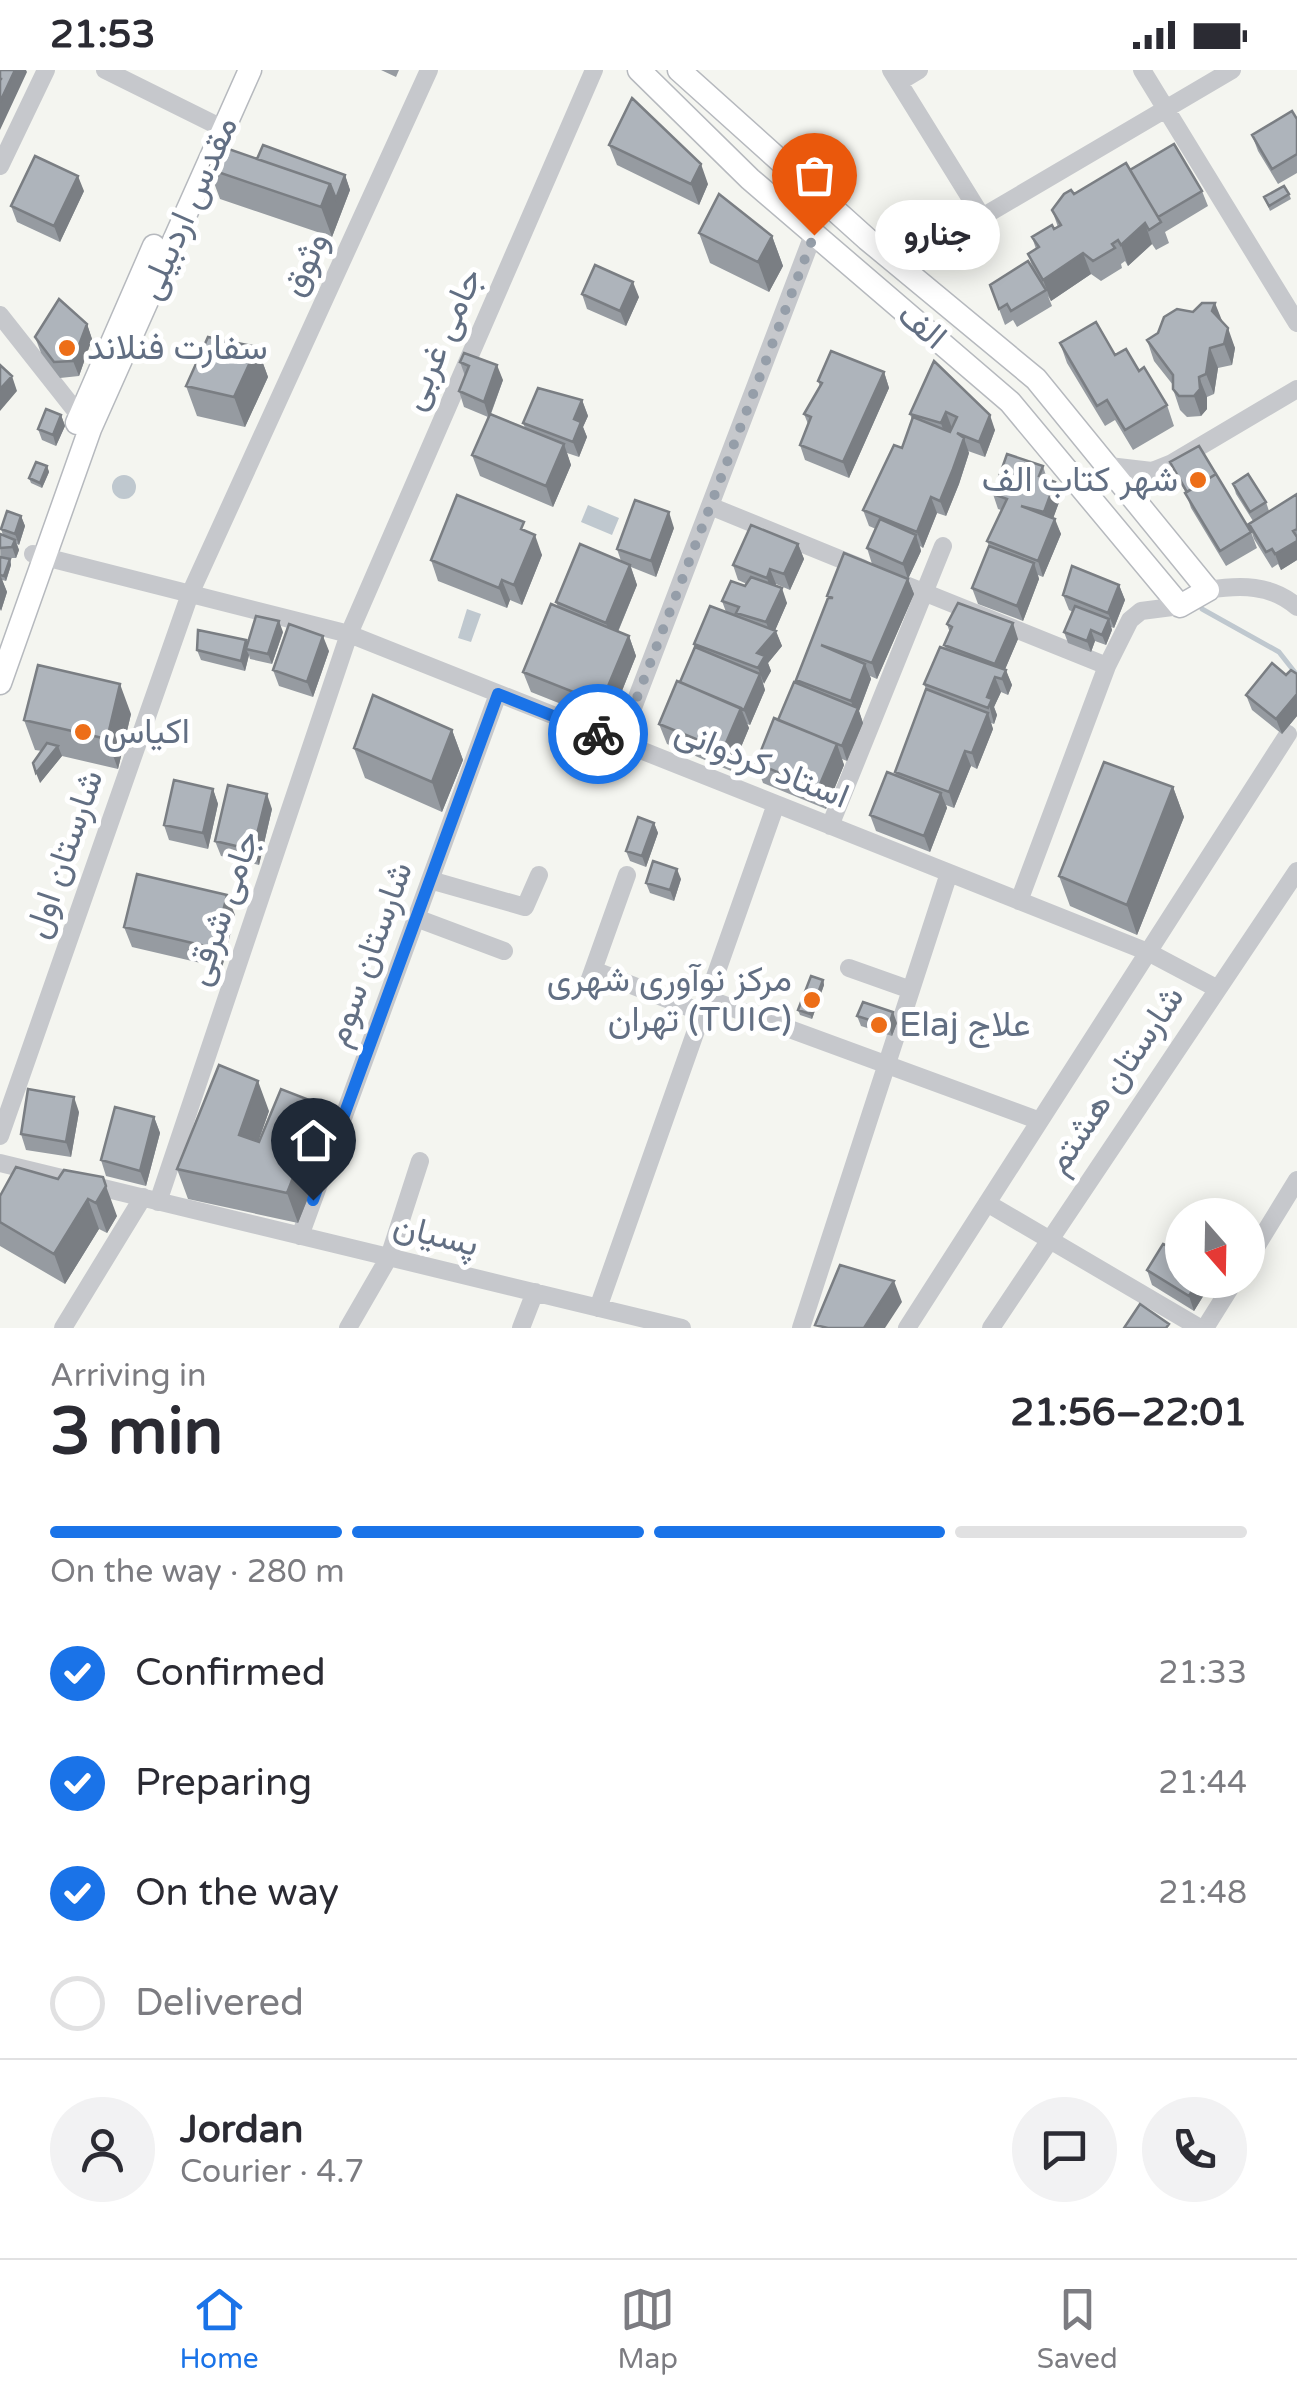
<!DOCTYPE html>
<html lang="en">
<head>
<meta charset="utf-8">
<style>
	body { margin:0; font-family:"Varela Round",Vazirmatn,sans-serif; background:#f2f2f3; color:#2b2b33; height:100vh; display:flex; flex-direction:column; font-size:38px; white-space:nowrap }
	* { box-sizing:border-box; margin:0 }
	p { font-size:32px; color:#7c7c81 }
	.icon { flex:none; width:55px; height:55px; fill:none; stroke:currentColor; stroke-width:2; stroke-linecap:round; stroke-linejoin:round }
	.map { position:relative; height:1258px; overflow:hidden }
	.drawer { display:flex; flex-direction:column; background:#fff; flex:1 }
	.drawer>* { flex:none }
	.needle { width:65px; rotate:160deg }
	.tools { position:absolute; left:1165px; top:1128px; display:grid; gap:20px }
	.tools a { display:grid; place-items:center; width:100px; height:100px; border-radius:50%; background:#fff; box-shadow:0 5px 25px #0003; font-size:50px }
	.pin { position:absolute; display:grid; place-items:center; width:85px; height:85px; color:#fff; margin:-102px -42px; border-radius:50% 50% 50% 0; rotate:-45deg; box-shadow:0 0 10px #0007 }
	.pin .icon { rotate:45deg }
	.courier { position:absolute; display:grid; place-items:center; width:100px; height:100px; margin:-50px; border:8px solid #1a73e8; border-radius:50%; background:#fff; color:#222; box-shadow:0 2px 12px #0007 }
	.bubble { position:absolute; height:70px; border-radius:35px; background:#fff; box-shadow:0 5px 25px #0003; font-size:32px; font-weight:700; line-height:70px; text-align:center }
	.overview em { font-style:normal; font-weight:700 }
	.overview div { display:flex; flex-direction:column-reverse }
	.overview { display:flex; align-items:center; justify-content:space-between; height:170px; padding:0 50px }
	h1 { font-size:65px; font-weight:700; line-height:75px }
	.bar { display:grid; grid-template-columns:repeat(4,1fr); gap:15px 10px; align-content:center; height:120px; padding:0 50px }
	.bar i { height:12px; border-radius:8px; background:#e1e1e2 }
	.bar .on { background:#1a73e8 }
	.bar p { grid-column:span 4 }
	.line { display:flex; align-items:center; gap:25px; padding:0 50px; border-top:2px solid #e1e1e2 }
	.line div { flex:1 }
	.round { display:grid; place-items:center; flex:none; width:105px; height:105px; border-radius:52px; background:#f2f2f3 }
	ol { padding:0 50px; list-style:none }
	li { display:flex; align-items:center; gap:30px; height:110px }
	li p { margin-inline-start:auto }
	li .icon { padding:10px; border-radius:50%; background:#1a73e8; color:#fff; stroke-width:4 }
	li:last-child { color:#7c7c81 }
	li i { width:55px; height:55px; border:5px solid #e1e1e2; border-radius:50% }
	.status { display:flex; justify-content:space-between; align-items:center; height:70px; padding:0 50px; background:#fff; direction:ltr }
	.status svg { height:28px; fill:currentColor }
	.tab-bar { display:flex; justify-content:space-around; align-items:center; height:140px; border-top:2px solid #e1e1e2; background:#fff; font-size:28px; color:#7c7c81 }
	.tab-bar a { display:grid; justify-items:center; gap:5px }
	.tab-bar .on { color:#1a73e8 }
	.map>svg:first-child { display:block }
</style>
</head>
<body>
<div class="status"><b>21:53</b><svg viewBox="0 0 49 12"><path d="M0 12V9h3v3zM5 12V6h3v6zM10 12V3h3v9zM15 12V0h3v12zM26 1h20v11H26zM47 4h2v5h-2z"/></svg></div>
<div class="map">
<svg width="1297" height="1258" viewBox="0 0 1297 1258">
	<rect width="100%" height="100%" fill="#f4f5f0"/>
	<path fill="#bfc8cf" d="M112 417a12 12 0 1 1 24 0a12 12 0 1 1-24 0Z
		M588 435 619 448 612 465 581 452Z
		M467 539 481 544 471 572 458 568Z"/>
	<g fill="none" stroke-linecap="round" stroke-linejoin="round">
		<path stroke="#bfc8cf" stroke-width="5" d="M1202 539 1279 582 1297 605"/>
		<defs>
			<path id="major" d="M639 0 750 109 1010 332 1180 536 1208 520 1036 309 867 169 679 0
				M77 353 154 176
				M0 613 90 359 250 0"/>
		</defs>
		<use href="#major" stroke="#b6b9be" stroke-width="25"/>
		<path stroke="#c6c8cc" stroke-width="18" d="M105 0 222 58
			M891 0 982 147 1232 0
			M1142 0 1297 253
			M899 12 919 0
			M0 96 46 0
			M909 171 972 133
			M0 245 86 354
			M1109 396 1152 401 1172 393 1297 319
			M710 436 862 498
			M33 484 349 564 1148 882 1216 918
			M891 509 1107 596
			M1208 520C1239 515 1272 514 1297 537
			M620 672 813 165
			M830 756 943 476
			M430 810 525 837 539 805
			M1019 831 1107 596 1130 550 1141 541 1180 536
			M416 848 504 881
			M849 898 911 920
			M593 900 703 943
			M587 917 627 805
			M708 929 1040 1051
			M0 1066 190 524 429 0
			M0 1093 682 1258
			M158 1132 349 564 594 0
			M987 1133 1200 1258
			M300 1166 498 624
			M1248 1190 1297 1110
			M598 1238 776 734
			M63 1258 143 1127
			M348 1258 389 1187 420 1091
			M521 1258 535 1222
			M801 1258 949 803
			M907 1258 1288 664
			M991 1258 1297 801
			M1205 1258 1235 1210"/>
		<use href="#major" stroke="#fff" stroke-width="22"/>
	</g>
	<path fill="#969ba1" d="M381 0H399L396 7Z
		M1297 49V103L1278 114 1258 81 1252 65Z
		M609 75 708 114 699 135 617 95Z
		M257 89 345 105 350 120 332 167 220 129 209 99Z
		M1130 100 1202 121 1208 136 1165 162 1169 173 1156 180 1152 174 1128 196 1125 191 1121 194 1122 198 1101 211 1091 204 1051 231 1048 226 1052 236 1017 257 1013 250 1005 255 990 215 1033 199 1028 184 1036 179 1032 167 1058 157 1052 140 1074 124Z
		M84 121 60 172 17 152 11 136Z
		M1289 124 1291 129 1270 141 1264 127Z
		M699 163 772 166 783 196 769 222 710 193Z
		M582 224 639 227 626 256 587 239Z
		M1222 252 1235 278 1232 295 1218 298 1214 324 1207 327V339L1201 346 1187 347 1180 340 1173 319V315L1154 291 1147 270Z
		M87 254 92 269 79 306 60 308 41 283 35 267Z
		M1060 273 1115 285 1139 301 1167 335 1174 356 1133 380 1115 350 1105 356 1067 293Z
		M257 277 268 307 245 357 197 346 186 316Z
		M934 291 995 360 985 387 968 381 969 383 959 414 946 446 937 443 923 478 920 476 921 481 908 509 914 524 877 609 870 606 871 609 859 641 863 653 847 691 842 689 844 695 826 739 763 713 756 693 797 613 796 610 828 528 827 526 872 494 867 478 876 459 869 456 863 440 902 378 912 350 910 344Z
		M460 292 503 310 491 344 525 358 523 353 582 330 588 346 583 357 587 367 579 387 567 383 571 395 553 437 480 406 472 385 488 347 464 337 459 321 465 306Z
		M884 302 889 318 849 408 805 390 800 375 808 354 804 344 820 316 818 311Z
		M61 345 65 356 56 376 42 370 38 359Z
		M1170 392 1251 462 1257 478 1226 496 1191 438 1186 423 1174 403Z
		M47 396 49 402 42 418 31 413 29 408Z
		M1043 396 1047 409 1061 427 1053 448 1061 464 1043 507 1038 505 1039 509 1023 551 978 534 972 518 989 476 987 471 1001 440 998 439 993 424Z
		M1233 414 1266 432 1269 441 1297 424V490L1281 500 1278 494 1272 498 1254 469 1249 454 1253 451 1236 424Z
		M21 446 25 456 19 475 17 474 19 480 16 488H5L10 489 11 495 6 511 2 510 7 522 1 541 0 464 3 465 1 459Z
		M674 458 656 507 631 497 637 515 618 562 629 566 636 586 609 653 531 622 523 602 558 537 556 532 621 491 617 479Z
		M527 462 542 485 522 535 510 530 507 538 438 511 431 490Z
		M798 474 804 489 790 520 776 514 775 516 787 533 775 560 782 576 768 593 771 601 763 613 765 620 750 655 747 654 749 658 731 701 667 674 659 654 680 612 695 577 694 574 726 542 722 531 745 516 747 514 738 510 733 495Z
		M1119 515 1125 530 1114 558 1111 557 1112 560 1106 575 1095 571 1091 582 1068 573 1064 562 1073 542 1069 540 1063 525Z
		M947 554 1018 569 1005 599 1012 615 1008 625 1001 622 994 637 997 645 994 654 991 653 993 659 977 699 971 696 954 738 946 735 947 738 930 782 876 761 870 745 896 705 895 702 926 619 924 614 946 579 944 575 950 563Z
		M283 562 272 594 250 589 249 585 245 601 201 590 197 580 248 574Z
		M329 581 313 627 279 616 273 600Z
		M1297 604V646L1282 664 1252 640 1246 625 1286 605Z
		M131 644 118 699 62 686 40 713 42 681 35 680 24 650Z
		M452 660 463 690 442 742 365 708 354 678Z
		M1173 717 1184 747 1137 865 1070 836 1059 806Z
		M213 719 218 734 208 779 169 770 164 755Z
		M272 739 259 795 221 786 215 771Z
		M654 753 658 763 646 797 630 791 626 781Z
		M681 809 674 831 650 823 646 813Z
		M235 845 222 898 132 877 124 857Z
		M823 910 824 915 812 949 800 945 798 940Z
		M857 946 897 953 892 966 861 956Z
		M269 1041 258 1072 333 1065 298 1153 188 1129 177 1099Z
		M79 1042 71 1087 26 1080 21 1064Z
		M154 1047 160 1063 146 1116 106 1106 101 1090Z
		M58 1109 117 1146 107 1163 99 1159 65 1214 0 1176V1126Z
		M1147 1200 1182 1210H1209L1210 1215 1194 1241 1152 1215Z"/>
	<path fill="#7a7e83" d="M15 0H26L27 2 0 60V32Z
		M701 94 708 114 699 135 691 114Z
		M345 105 350 120 332 167 321 137 330 114Z
		M78 106 84 121 60 172 54 156Z
		M1145 153 1152 174 1128 196 1121 175Z
		M772 166 783 196 769 222 758 192Z
		M1083 183 1091 204 1051 231 1043 210Z
		M633 212 639 227 626 256 620 241Z
		M1215 233 1223 253 1212 241Z
		M87 254 92 269 79 306 73 291Z
		M1228 258 1235 278 1232 295 1224 274Z
		M257 277 268 307 245 357 234 327Z
		M1210 278 1218 298 1214 324 1206 304Z
		M497 295 503 310 489 348 484 332Z
		M884 302 889 318 849 408 843 392Z
		M12 306 17 321 0 341V319Z
		M1199 307 1207 327V339L1201 346 1194 326Z
		M582 330 588 346 583 357 587 367 579 387 573 372 574 349Z
		M946 342 952 358 946 369 941 353Z
		M61 345 65 356 56 376 53 365Z
		M990 345 995 360 985 387 979 372Z
		M964 368 969 383 959 414 946 446 940 431Z
		M564 374 571 395 553 437 546 416Z
		M47 396 49 402 42 418 40 413Z
		M1055 412 1061 427 1050 457 1044 442Z
		M931 427 937 443 923 478 917 462Z
		M669 442 674 458 656 507 651 491Z
		M21 446 25 456 19 475 15 464Z
		M1055 449 1061 464 1043 507 1038 491Z
		M535 465 542 485 522 535 514 515Z
		M916 465 921 481 908 509 914 524 877 609 872 593 908 509 903 494Z
		M15 470 19 480 16 488 12 477Z
		M1297 471V490L1281 500 1275 484Z
		M798 474 804 489 790 520 784 504Z
		M10 489 11 495 6 511 4 506Z
		M1034 493 1039 509 1023 551 1017 536Z
		M630 495 637 515 613 573 606 553Z
		M770 499 776 514 772 523 767 508Z
		M0 504 7 522 1 541 0 539Z
		M502 510 510 530 507 538 499 518Z
		M1119 515 1125 530 1114 558 1108 543Z
		M782 518 787 533 774 563 776 561 782 576 768 593 771 601 764 614 758 598 757 583 771 566 766 552Z
		M1109 549 1112 560 1106 575 1102 565Z
		M279 551 283 562 272 594 268 584Z
		M1013 553 1018 569 1001 609 995 594Z
		M1091 560 1095 571 1091 582 1087 571Z
		M323 566 329 581 313 627 307 612Z
		M629 566 636 586 609 653 601 633Z
		M246 570 249 579H246L249 585 245 601 241 591Z
		M865 594 871 609 859 641 863 653 847 691 842 676 855 643 851 631Z
		M1006 600 1012 615 1008 625 1002 609Z
		M760 604 765 620 750 655 744 640Z
		M995 607 1001 622 994 637 997 645 994 654 987 627Z
		M120 614 131 644 118 699 107 669Z
		M1297 624V646L1282 664 1276 649Z
		M741 638 749 658 731 701 723 680Z
		M988 643 993 659 977 699 972 683Z
		M452 660 463 690 442 742 432 712Z
		M837 674 844 695 826 739 818 719Z
		M58 676 62 686 40 713 36 703Z
		M965 681 971 696 954 738 949 722Z
		M1173 717 1184 747 1137 865 1127 835Z
		M213 719 218 734 208 779 203 763Z
		M941 723 947 738 930 782 924 766Z
		M267 724 272 739 259 795 253 780Z
		M654 753 658 763 646 797 642 786Z
		M677 799 681 809 674 831 670 820Z
		M227 825 235 845 222 898 214 878Z
		M823 910 824 915 812 949 810 944Z
		M893 942 897 953 892 966 889 956Z
		M258 1011 269 1041 250 1095 239 1065Z
		M74 1027 79 1042 71 1087 66 1072Z
		M322 1035 333 1065 298 1153 287 1123Z
		M154 1047 160 1063 146 1116 140 1101Z
		M106 1116 117 1146 107 1163 96 1133Z
		M88 1129 99 1159 65 1214 54 1184Z
		M1198 1210H1209L1210 1215 1194 1241 1189 1226Z
		M894 1211 902 1232 885 1258H864Z"/>
	<path fill="#aeb4bb" stroke="#7a7e83" stroke-width="2.5" d="M0 0H15L0 32V9H2L0 8Z
		M632 28 701 94 691 114 609 75Z
		M1292 41 1297 49V84L1272 99 1252 65Z
		M1174 74 1202 121 1158 147 1130 100Z
		M217 75 330 114 321 137 209 99Z
		M263 75 345 105 336 129 330 114 257 89Z
		M35 86 78 106 54 156 11 136Z
		M1126 93 1161 152 1149 160 1145 153 1121 175 1118 170 1112 174 1115 178 1093 191 1083 183 1043 210 1028 184 1039 177 1032 167 1052 155 1054 159 1061 155 1052 140 1064 124 1071 120 1074 124Z
		M1284 116 1289 124 1269 136 1264 127Z
		M719 124 772 166 758 192 699 163Z
		M1028 191 1046 220 1011 241 1007 234 999 239 990 215Z
		M595 195 633 212 620 241 582 224Z
		M59 229 87 254 73 291 54 292 35 267Z
		M1202 233H1215L1212 241 1228 258 1224 274 1210 278 1206 304 1199 307 1200 319 1194 326H1179L1173 319V305L1147 270 1158 263 1164 247 1177 239 1193 242Z
		M1096 252 1115 285 1126 279 1139 301 1144 297 1167 335 1125 360 1107 330 1097 336 1060 273Z
		M208 267 257 277 234 327 186 316Z
		M831 281 884 302 843 392 800 375 811 347 804 344 822 313 818 311Z
		M464 283 497 295 484 332 459 321 469 296 460 292Z
		M934 291 990 345 979 372 957 363 964 368 953 399 940 431 931 427 917 462 863 440 894 375 902 378 913 347 950 362 957 347 946 342 941 353 910 344Z
		M0 295 12 306 0 319Z
		M538 318 582 330 574 349 581 352 573 372 523 353Z
		M46 339 61 345 53 365 38 359Z
		M490 344 564 374 546 416 472 385Z
		M1199 376 1216 404 1187 422 1170 392Z
		M1007 384 1043 396 1039 406 1055 412 1044 442 1021 436 1055 449 1038 491 987 471 1007 429 993 424Z
		M36 392 47 396 40 413 29 408Z
		M1216 404 1251 462 1220 481 1185 423Z
		M1248 404 1266 432 1250 442 1233 414Z
		M1297 424V459L1293 461 1297 467V471L1275 484 1272 479 1266 482 1249 454Z
		M457 425 524 452 521 459 535 465 514 515 502 510 499 518 431 490Z
		M635 430 669 442 651 491 617 479Z
		M7 441 21 446 15 464 1 459Z
		M880 449 916 465 903 494 867 478Z
		M751 455 798 474 784 504 770 499 767 508 733 495Z
		M0 464 15 470 12 477 0 478Z
		M580 474 630 495 606 553 556 532Z
		M989 476 1034 493 1017 536 972 518Z
		M844 483 908 509 872 593 821 575 865 594 851 631 796 610 828 528H833L827 526Z
		M0 487 10 489 4 506 0 505Z
		M1072 496 1119 515 1108 543 1063 525Z
		M751 507 782 518 766 552 736 543 739 537 722 531 731 511 745 516Z
		M958 533 1013 553 995 594 944 575 952 557 947 554Z
		M551 534 629 566 601 633 523 602Z
		M710 536 776 561 757 583 765 586 758 598 694 574Z
		M1075 536 1109 549 1102 565 1091 560 1087 571 1064 562Z
		M256 546 279 551 268 584 246 579Z
		M289 554 323 566 307 612 273 600Z
		M198 560 246 570 241 591 197 580Z
		M695 577 760 604 744 640 680 612Z
		M940 577 1006 600 1002 609 995 607 987 627 992 629 988 638 924 614Z
		M1272 593 1286 605 1291 600 1297 604V624L1276 649 1246 625Z
		M38 595 120 614 107 669 24 650Z
		M677 611 741 638 723 680 659 654Z
		M794 612 858 638 842 676 778 650Z
		M926 619 988 643 972 683 965 681 949 722 895 702Z
		M373 625 452 660 432 712 354 678Z
		M774 648 837 674 818 719 756 693Z
		M47 673 58 676 36 703 33 693Z
		M1104 692 1173 717 1127 835 1059 806Z
		M887 702 941 723 924 766 870 745Z
		M174 710 213 719 203 763 164 755Z
		M228 715 267 724 253 780 215 771Z
		M638 747 654 753 642 786 626 781Z
		M653 791 677 799 670 820 646 813Z
		M137 804 227 825 214 878 124 857Z
		M811 906 823 910 810 944 798 940Z
		M863 932 893 942 889 956 857 946Z
		M219 995 258 1011 239 1065 259 1072 281 1019 322 1035 287 1123 177 1099Z
		M28 1019 74 1027 66 1072 21 1064Z
		M115 1037 154 1047 140 1101 101 1090Z
		M16 1097 58 1109 64 1100 103 1107 106 1116 96 1133 88 1129 54 1184 0 1152V1126Z
		M1163 1174 1182 1182V1210H1198L1189 1226 1147 1200Z
		M840 1195 894 1211 864 1258H828L815 1255Z
		M1140 1234 1169 1254 1166 1258H1124Z"/>
	<g fill="none" stroke-linecap="round" stroke-linejoin="round">
		<path stroke="#959ea9" stroke-width="10" stroke-dasharray="0 18" d="M598 664 620 672 814 165"/>
		<path stroke="#1a73e8" stroke-width="12" d="M313 1130 498 624 598 664"/>
	</g>
	<g fill="#ed6e18" stroke="#fff" stroke-width="4">
		<circle cx="67" cy="278" r="10"/>
		<circle cx="1198" cy="410" r="10"/>
		<circle cx="83" cy="662" r="10"/>
		<circle cx="812" cy="930" r="10"/>
		<circle cx="879" cy="955" r="10"/>
	</g>
	<g text-anchor="middle" dominant-baseline="central" stroke-width="10" stroke-linejoin="round" paint-order="stroke">
		<g font-size="35" fill="#626f83" stroke="#fff">
			<text transform="translate(188 138) rotate(-66)">مقدس اردبیلی</text>
			<text transform="translate(305 194) rotate(-65)">وثوق</text>
			<text transform="translate(922 256) rotate(40)">الف</text>
			<text transform="translate(442 269) rotate(-66)">جامی غربی</text>
			<text transform="translate(762 694) rotate(22)">استاد کردوانی</text>
			<text transform="translate(64 784) rotate(-71)">شارستان اول</text>
			<text transform="translate(223 838) rotate(-71)">جامی شرقی</text>
			<text transform="translate(369 884) rotate(-70)">شارستان سوم</text>
			<text transform="translate(1115 1010) rotate(-56)">شارستان هشتم</text>
			<text transform="translate(436 1165) rotate(14)">پسیان</text>
		</g>
		<g font-size="35" fill="#626f83" stroke="#fff" text-anchor="start">
			<text x="87" y="278">سفارت فنلاند</text>
			<text x="1178" y="410" text-anchor="end">شهر کتاب الف</text>
			<text x="103" y="662">اکیاس</text>
			<text x="792" y="910" text-anchor="end">مرکز نوآوری شهری<tspan x="792" dy="40">تهران (TUIC)</tspan></text>
			<text x="899" y="955">Elaj علاج</text>
		</g>
	</g>
</svg>
<div class="tools">
<a><svg class="needle" viewBox="-14 -14 28 28"><path d="M0-13l5 13h-10z" fill="#e53935"/><path d="M0 13l5-13h-10z" fill="#7c7c81"/></svg></a>
</div>
<div class="pin" style="left:814px;top:165px;background:#ea580c"><svg class="icon" aria-label="bag" viewBox="0 0 24 24"><path d="M5 8h14l-1 12H6zM9 8a3 3 0 0 1 6 0"/></svg></div>
<div class="pin" style="left:313px;top:1130px;background:#1f2937"><svg class="icon" aria-label="home" viewBox="0 0 24 24"><path d="M3 11l9-7 9 7M6 9v11h12V9"/></svg></div>
<div class="courier" style="left:598px;top:664px"><svg class="icon" aria-label="bike" viewBox="0 0 24 24"><circle cx="6" cy="16" r="4"/><circle cx="18" cy="16" r="4"/><path d="M6 16l4-8h5l3 8M10 8l3 8H6M13 5h3"/></svg></div>
<div class="bubble" style="left:875px;top:130px;width:125px">جنارو</div>
</div>
<section class="drawer">
<div class="overview"><div><h1>3 min</h1><p>Arriving in</p></div><em>21:56–22:01</em></div>
<div class="bar"><i class="on"></i><i class="on"></i><i class="on"></i><i></i><p>On the way · 280 m</p></div>
<ol>
<li><svg class="icon" aria-label="check" viewBox="0 0 24 24"><path d="M5 12l5 5 9-10"/></svg>Confirmed<p>21:33</p></li>
<li><svg class="icon" aria-label="check" viewBox="0 0 24 24"><path d="M5 12l5 5 9-10"/></svg>Preparing<p>21:44</p></li>
<li><svg class="icon" aria-label="check" viewBox="0 0 24 24"><path d="M5 12l5 5 9-10"/></svg>On the way<p>21:48</p></li>
<li><i></i>Delivered</li>
</ol>
<div class="line" style="height:180px"><a class="round"><svg class="icon" aria-label="person" viewBox="0 0 24 24"><circle cx="12" cy="8" r="4"/><path d="M4 21q1-7 8-7t8 7"/></svg></a><div><b>Jordan</b><p>Courier · 4.7</p></div><a class="round"><svg class="icon" aria-label="chat" viewBox="0 0 24 24"><path d="M4 5h16v11H9l-5 4z"/></svg></a><a class="round"><svg class="icon" aria-label="phone" viewBox="0 0 24 24"><path d="M5 4h4l2 5-3 2q2 4 5 5l2-3 5 2v4C11 20 4 13 5 4z"/></svg></a></div>
</section>
<nav class="tab-bar">
<a class="on"><svg class="icon" aria-label="home" viewBox="0 0 24 24"><path d="M3 11l9-7 9 7M6 9v11h12V9"/></svg>Home</a>
<a><svg class="icon" aria-label="map" viewBox="0 0 24 24"><path d="M3 6l6-2 6 2 6-2v14l-6 2-6-2-6 2zM9 4v14M15 6v14"/></svg>Map</a>
<a><svg class="icon" aria-label="saved" viewBox="0 0 24 24"><path d="M7 4h10v16l-5-4-5 4z"/></svg>Saved</a>
</nav>
</body>
</html>
